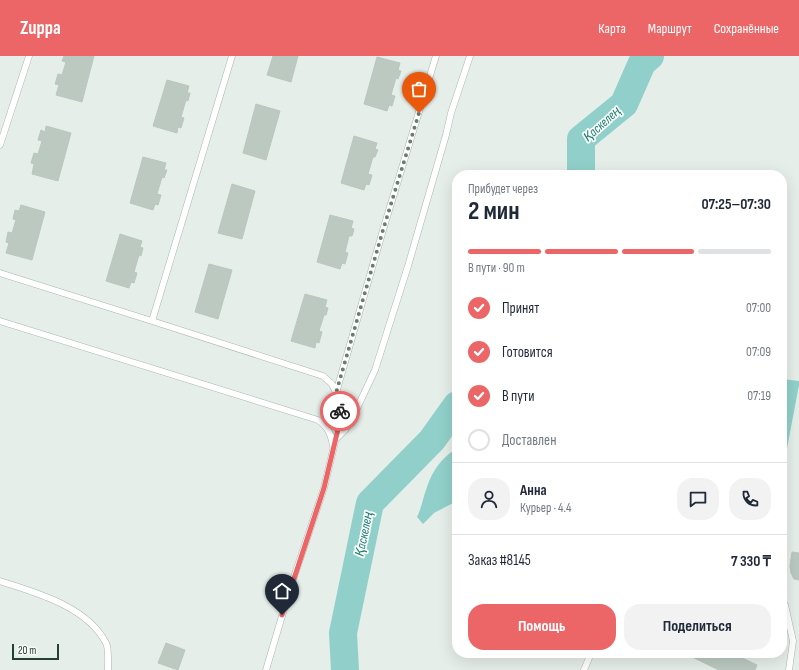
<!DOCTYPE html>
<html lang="ru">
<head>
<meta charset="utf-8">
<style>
	body { margin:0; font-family:"Sofia Sans Condensed",sans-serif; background:#f2f2f3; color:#1f2937; height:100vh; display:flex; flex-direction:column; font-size:15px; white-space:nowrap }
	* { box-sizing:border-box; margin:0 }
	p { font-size:13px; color:#747a83 }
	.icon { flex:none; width:22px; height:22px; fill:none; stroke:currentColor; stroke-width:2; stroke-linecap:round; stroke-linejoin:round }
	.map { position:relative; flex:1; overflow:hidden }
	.panel { position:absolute; left:452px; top:114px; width:335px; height:488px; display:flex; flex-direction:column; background:#fff; border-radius:16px; box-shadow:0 4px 16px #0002 }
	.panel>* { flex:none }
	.scale { position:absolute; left:12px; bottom:10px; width:47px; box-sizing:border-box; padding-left:4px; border:2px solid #254032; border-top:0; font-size:11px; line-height:14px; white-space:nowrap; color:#254032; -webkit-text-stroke:3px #f7fbf8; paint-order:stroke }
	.pin { position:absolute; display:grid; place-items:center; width:34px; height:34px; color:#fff; margin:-41px -17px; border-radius:50% 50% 50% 0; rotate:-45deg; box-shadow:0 0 4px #0007 }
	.pin .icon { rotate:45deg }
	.courier { position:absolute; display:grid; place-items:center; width:40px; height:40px; margin:-20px; border:3px solid #ec6667; border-radius:50%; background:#fff; color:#222; box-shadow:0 1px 5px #0007 }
	.headline em { font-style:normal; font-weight:700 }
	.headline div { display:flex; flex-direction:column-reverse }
	.headline { display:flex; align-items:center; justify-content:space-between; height:68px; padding:0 16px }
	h1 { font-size:26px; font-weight:700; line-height:30px }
	.bar { display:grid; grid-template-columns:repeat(4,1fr); gap:6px 4px; align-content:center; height:48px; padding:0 16px }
	.bar i { height:5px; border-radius:3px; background:#e0e1e3 }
	.bar .current { background:#ec6667 }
	.bar p { grid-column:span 4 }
	.line { display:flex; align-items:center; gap:10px; padding:0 16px; border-top:1px solid #e0e1e3 }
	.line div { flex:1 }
	.round { display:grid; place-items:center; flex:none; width:42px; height:42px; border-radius:16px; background:#f2f2f3 }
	ol { padding:0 16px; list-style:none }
	li { display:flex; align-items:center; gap:12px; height:44px }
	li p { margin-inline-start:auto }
	li .icon { padding:4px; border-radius:50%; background:#ec6667; color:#fff; stroke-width:4 }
	li:last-child { color:#747a83 }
	li i { width:22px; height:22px; border:2px solid #e0e1e3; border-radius:50% }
	.button { display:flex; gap:8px; margin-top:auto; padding:8px 16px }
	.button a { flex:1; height:46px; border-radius:16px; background:#ec6667; color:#fff; font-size:16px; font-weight:700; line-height:46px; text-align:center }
	.button a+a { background:#f2f2f3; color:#1f2937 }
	header { display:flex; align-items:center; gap:24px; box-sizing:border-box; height:56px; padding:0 20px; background:#ec6667; color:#fff }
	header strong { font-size:19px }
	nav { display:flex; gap:22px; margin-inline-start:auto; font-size:14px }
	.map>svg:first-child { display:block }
</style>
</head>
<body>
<header>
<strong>Zuppa</strong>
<nav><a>Карта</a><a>Маршрут</a><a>Сохранённые</a></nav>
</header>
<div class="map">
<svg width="799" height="614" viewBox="0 0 799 614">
	<rect width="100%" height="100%" fill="#e6eee9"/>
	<path fill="#91d0ca" d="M782 323 799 325V329L785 403 782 408Z
		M457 392V445L434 457 423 468 417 461C422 451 423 441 427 431 433 413 442 402 457 392Z"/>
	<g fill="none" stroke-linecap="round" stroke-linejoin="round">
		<path stroke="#91d0ca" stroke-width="28" d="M581 119V83L624 48 642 7 650 0
			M345 614 343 577 370 447 432 384 457 349"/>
	</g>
	<path fill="#bbc9c1" stroke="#b9c8be" d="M64 0H94L82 46 56 39 59 29 55 28 58 18 62 19 66 6 62 5Z
		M273 0H298L291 26 267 19Z
		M377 1 400 7 398 14 401 15 398 23 396 22 391 39 395 40 392 50 389 49 387 55 364 48Z
		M167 24 189 30 187 37H190L188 45 186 44 181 61 184 62 181 72 178 71 177 77 153 70Z
		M256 48 280 55 266 104 243 97Z
		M46 70 71 77 58 125 32 118 34 108 31 107 34 97 38 98 42 85 38 84 41 74 45 76Z
		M354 80 377 87 375 93 378 94 375 101H373L368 118 372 119 369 129 366 128 364 134 341 127Z
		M143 101 166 107 164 114H167L164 122 162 121 157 138 161 139 158 149 155 148 153 154 130 147Z
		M232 128 255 135 242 183 218 177Z
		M21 149 45 156 32 204 6 197 9 187 6 186 8 176 12 177 16 164 13 163 15 154 19 155Z
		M330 159 353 165 351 172 354 173 352 180H349L345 196 348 197 345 208 342 207 340 213 317 206Z
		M120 178 142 185 140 191 143 192 141 200 139 199 134 216 137 217 134 227 131 226 129 232 106 225Z
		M209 208 232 214 218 263 195 256Z
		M305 238 327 244 325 251 328 252 326 259H324L319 275 322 276 319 287 316 286 315 292 291 285Z
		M792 496 799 497V524L794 523 791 517 790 510Z
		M166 587 185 594 178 614 158 607Z
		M668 597H679L677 601Z
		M684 597H732L757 609 755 614H719Z"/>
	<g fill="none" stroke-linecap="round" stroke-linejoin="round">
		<defs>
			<path id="lane" d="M0 89 29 0
				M0 217 152 265 323 320 332 328 338 341 341 349 339 369 324 432 290 533 266 614
				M0 265 318 364C328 371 331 378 333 390
				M152 265 232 0
				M336 337 383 174 436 0
				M336 383 345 374 352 363 375 314 408 210 446 79 451 57 470 0
				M0 525C36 537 87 550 106 587 109 593 108 606 108 614
				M782 546 785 549 793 585 789 614
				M584 614 589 602V597"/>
		</defs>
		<use href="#lane" stroke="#a8b6ae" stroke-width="7"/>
		<use href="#lane" stroke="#fff" stroke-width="6"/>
	</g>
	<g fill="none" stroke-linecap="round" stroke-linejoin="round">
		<path stroke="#697d72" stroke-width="4" stroke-dasharray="0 7.2" d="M340 355V349L336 337 383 174 419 57"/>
		<path stroke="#ec6667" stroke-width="5" d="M282 559 324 432 339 369 340 355"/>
	</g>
	<g text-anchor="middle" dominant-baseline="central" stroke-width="3.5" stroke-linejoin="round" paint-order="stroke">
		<g font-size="13" font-style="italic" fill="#217a73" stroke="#f7fbf8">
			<text transform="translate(602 68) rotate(-42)">Қаскелең</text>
			<text transform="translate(364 478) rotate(-78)">Қаскелең</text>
		</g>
	</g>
</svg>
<div class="scale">20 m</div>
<div class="pin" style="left:419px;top:57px;background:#ea580c"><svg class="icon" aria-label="bag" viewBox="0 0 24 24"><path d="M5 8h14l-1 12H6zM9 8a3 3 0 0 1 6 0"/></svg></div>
<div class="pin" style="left:282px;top:559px;background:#1f2937"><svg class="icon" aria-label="home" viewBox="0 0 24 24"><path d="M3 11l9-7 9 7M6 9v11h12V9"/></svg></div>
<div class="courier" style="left:340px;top:355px"><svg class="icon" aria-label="bike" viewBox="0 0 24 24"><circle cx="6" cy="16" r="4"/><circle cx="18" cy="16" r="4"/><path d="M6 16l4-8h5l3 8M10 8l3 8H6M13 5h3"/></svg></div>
<section class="panel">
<div class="headline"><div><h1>2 мин</h1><p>Прибудет через</p></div><em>07:25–07:30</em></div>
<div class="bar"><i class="current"></i><i class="current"></i><i class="current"></i><i></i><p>В пути · 90 m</p></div>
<ol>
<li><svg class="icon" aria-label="check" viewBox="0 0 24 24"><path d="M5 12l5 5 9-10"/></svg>Принят<p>07:00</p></li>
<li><svg class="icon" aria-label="check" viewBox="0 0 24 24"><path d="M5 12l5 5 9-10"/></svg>Готовится<p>07:09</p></li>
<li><svg class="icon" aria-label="check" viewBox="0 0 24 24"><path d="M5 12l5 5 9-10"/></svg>В пути<p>07:19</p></li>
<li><i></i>Доставлен</li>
</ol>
<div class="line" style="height:72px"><a class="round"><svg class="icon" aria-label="person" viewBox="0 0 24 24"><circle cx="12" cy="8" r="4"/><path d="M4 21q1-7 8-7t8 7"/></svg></a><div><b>Анна</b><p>Курьер · 4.4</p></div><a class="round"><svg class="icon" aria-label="chat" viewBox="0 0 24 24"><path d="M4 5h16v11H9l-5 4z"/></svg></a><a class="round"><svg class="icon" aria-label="phone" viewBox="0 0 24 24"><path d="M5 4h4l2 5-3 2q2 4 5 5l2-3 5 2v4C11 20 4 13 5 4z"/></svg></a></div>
<div class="line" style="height:52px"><div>Заказ #8145</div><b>7 330 ₸</b></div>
<div class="button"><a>Помощь</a><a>Поделиться</a></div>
</section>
</div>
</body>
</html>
